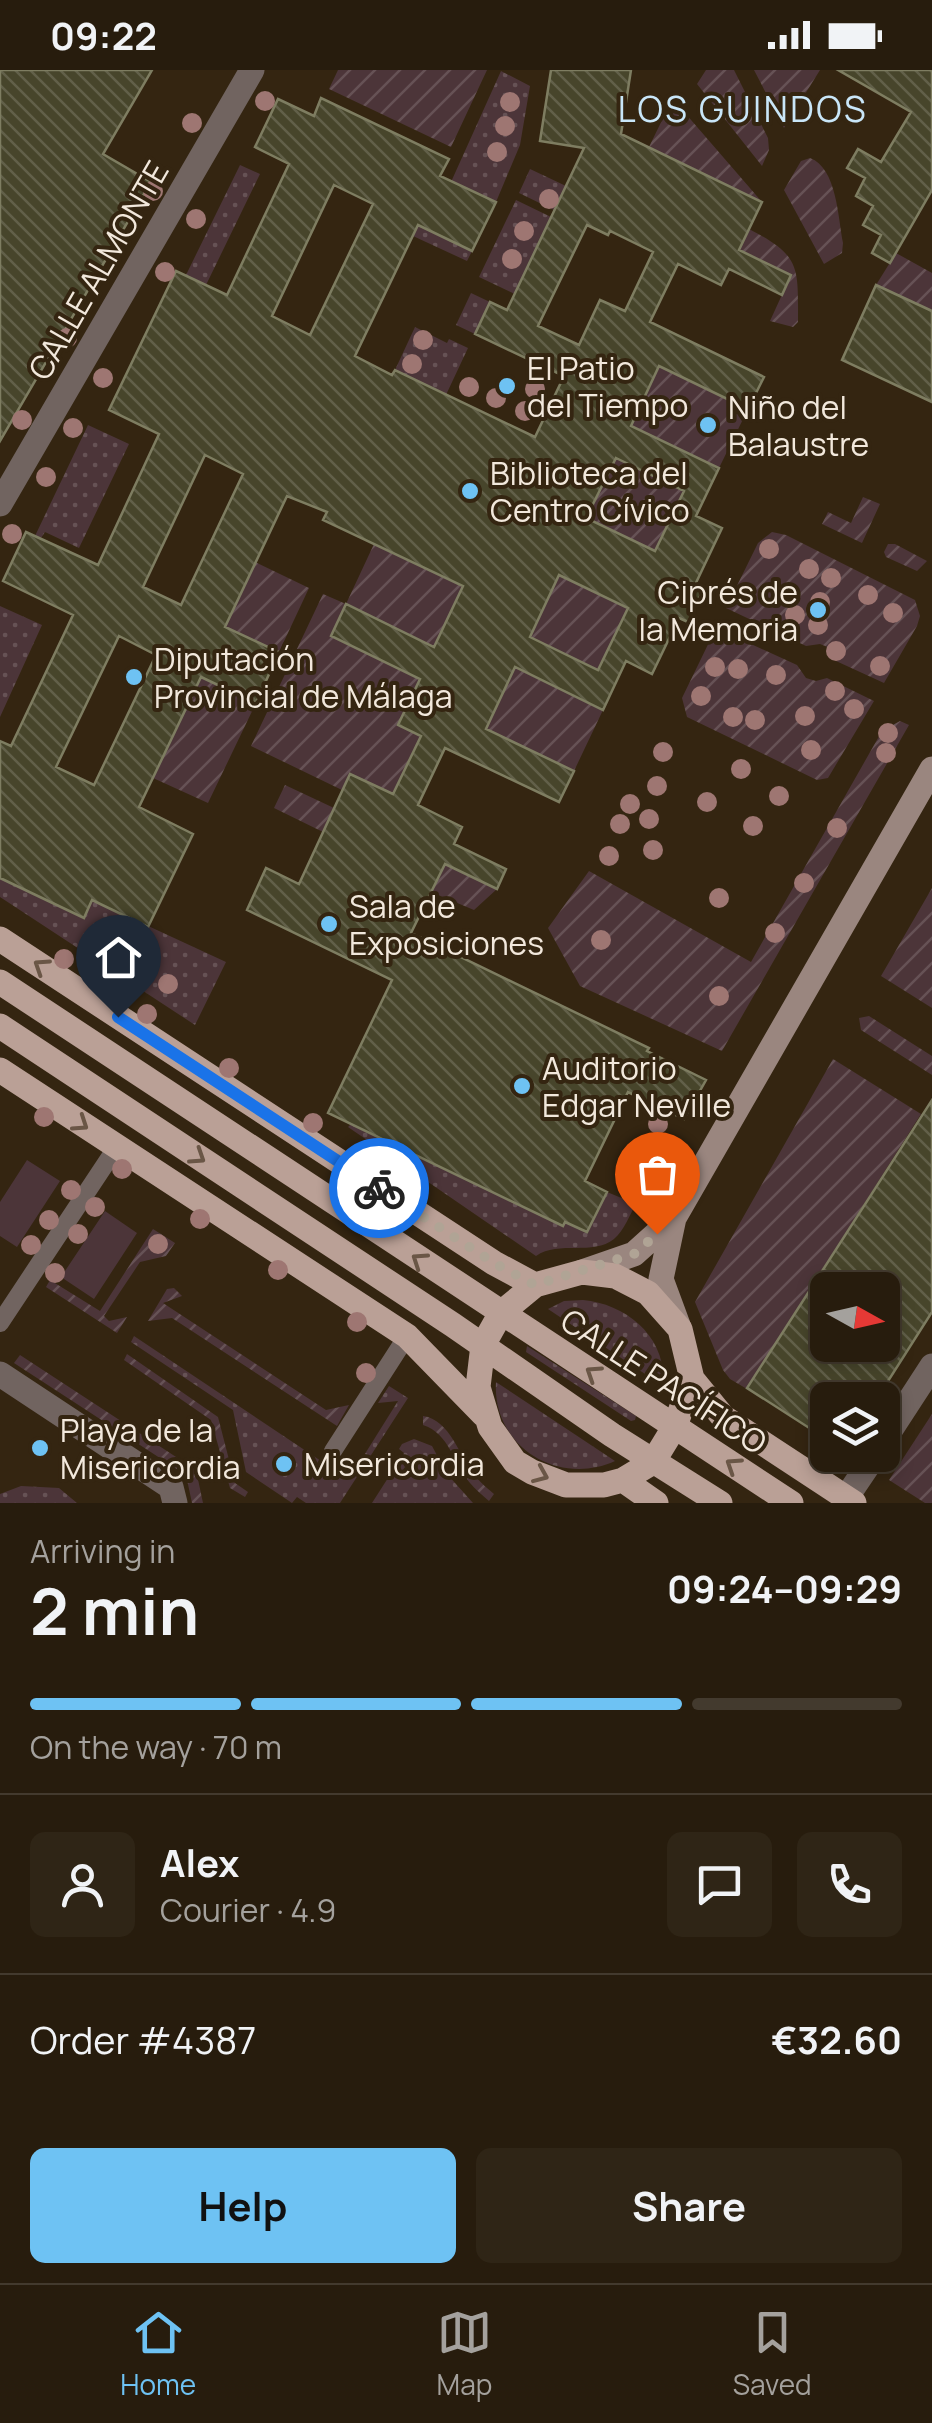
<!DOCTYPE html>
<html lang="en">
<head>
<meta charset="utf-8">
<style>
	body { margin:0; font-family:Manrope,sans-serif; background:#2f2516; color:#f1f3f6; height:100vh; display:flex; flex-direction:column; font-size:38px; white-space:nowrap }
	* { box-sizing:border-box; margin:0 }
	p { font-size:32px; color:#a4a19d }
	.icon { flex:none; width:55px; height:55px; fill:none; stroke:currentColor; stroke-width:2; stroke-linecap:round; stroke-linejoin:round }
	.map { position:relative; height:1433px; overflow:hidden }
	.side { display:flex; flex-direction:column; background:#271c0d; flex:1 }
	.side>* { flex:none }
	.needle { width:65px; rotate:98deg }
	.controls { position:absolute; left:810px; top:1202px; display:grid; gap:20px }
	.controls a { display:grid; place-items:center; width:90px; height:90px; border-radius:15px; background:#271c0d; box-shadow:0 5px 15px #0003,0 0 0 2px #433a2e; font-size:50px }
	.pin { position:absolute; display:grid; place-items:center; width:85px; height:85px; color:#fff; margin:-102px -42px; border-radius:50% 50% 50% 0; rotate:-45deg; box-shadow:0 0 10px #0007 }
	.pin .icon { rotate:45deg }
	.courier { position:absolute; display:grid; place-items:center; width:100px; height:100px; margin:-50px; border:8px solid #1a73e8; border-radius:50%; background:#fff; color:#222; box-shadow:0 2px 12px #0007 }
	.overview em { font-style:normal; font-weight:700 }
	.overview div { display:flex; flex-direction:column-reverse }
	.overview { display:flex; align-items:center; justify-content:space-between; height:170px; padding:0 30px }
	h1 { font-size:65px; font-weight:700; line-height:75px }
	.bar { display:grid; grid-template-columns:repeat(4,1fr); gap:15px 10px; align-content:center; height:120px; padding:0 30px }
	.bar i { height:12px; border-radius:8px; background:#433a2e }
	.bar .selected { background:#6ec2f3 }
	.bar p { grid-column:span 4 }
	.line { display:flex; align-items:center; gap:25px; padding:0 30px; border-top:2px solid #433a2e }
	.line div { flex:1 }
	.round { display:grid; place-items:center; flex:none; width:105px; height:105px; border-radius:15px; background:#2f2516 }
	.cta { display:flex; gap:20px; margin-top:auto; padding:20px 30px }
	.cta a { flex:1; height:115px; border-radius:15px; background:#6ec2f3; color:#111; font-size:40px; font-weight:700; line-height:115px; text-align:center }
	.cta a+a { background:#2f2516; color:#f1f3f6 }
	.status { display:flex; justify-content:space-between; align-items:center; height:70px; padding:0 50px; background:#271c0d; direction:ltr }
	.status svg { height:28px; fill:currentColor }
	.tab-bar { display:flex; justify-content:space-around; align-items:center; height:140px; border-top:2px solid #433a2e; background:#271c0d; font-size:28px; color:#a4a19d }
	.tab-bar a { display:grid; justify-items:center; gap:5px }
	.tab-bar .selected { color:#6ec2f3 }
	.map>svg:first-child { display:block }
</style>
</head>
<body>
<div class="status"><b>09:22</b><svg viewBox="0 0 49 12"><path d="M0 12V9h3v3zM5 12V6h3v6zM10 12V3h3v9zM15 12V0h3v12zM26 1h20v11H26zM47 4h2v5h-2z"/></svg></div>
<div class="map">
<svg width="932" height="1433" viewBox="0 0 932 1433">
	<defs>
		<pattern id="grass-dots" width="8" height="8" patternUnits="userSpaceOnUse" patternTransform="scale(2.5)"><rect width="8" height="8" fill="#4c3539"/><path d="M2 2h.1M6 6h.1" fill="none" stroke="#665255" stroke-width="1.8" stroke-linecap="round"/></pattern>
		<pattern id="garden-furrows" width="10" height="10" patternUnits="userSpaceOnUse" patternTransform="scale(2.5)"><rect width="10" height="10" fill="#4c3539"/><path d="M-1 1l2-2M0 10L10 0M9 11l2-2" fill="none" stroke="#665255"/></pattern>
		<pattern id="building-back-hatch" width="6" height="6" patternUnits="userSpaceOnUse" patternTransform="scale(2.5)"><rect width="6" height="6" fill="#47452b"/><path d="M-1 5l2 2M0 0l6 6M5-1l2 2" fill="none" stroke="#626049"/></pattern>
	</defs>
	<rect width="100%" height="100%" fill="#342511"/>
	<path fill="url(#grass-dots)" d="M501 1 530 16 520 75 496 132 451 112Z
		M240 95 260 104 206 215 186 205Z
		M530 99 566 116 554 140 519 123Z
		M516 130 551 147 522 208 554 224 546 239 479 207Z
		M418 155 472 181 467 191 413 166Z
		M471 223 490 232 475 264 456 255Z
		M415 257 447 273 449 269 468 278 445 327 395 300Z
		M88 355 129 374 79 478 45 462 41 468 35 466Z
		M0 536 42 555 0 647Z
		M0 808 84 848 92 830 226 892 195 955 0 827Z
		M351 1054 562 1156 565 1152 587 1162 607 1122 636 1134C630 1144 624 1161 614 1169 593 1186 559 1170 536 1186L348 1057Z
		M583 1230C627 1234 668 1268 663 1316L548 1239 564 1231Z
		M134 1266 327 1395 353 1394 363 1387 398 1331 378 1333 389 1316 408 1328 340 1433H306L297 1427 292 1433 246 1402 233 1340 131 1272Z
		M527 1276 636 1346 635 1350 631 1351 526 1282Z
		M496 1312 615 1391C558 1417 492 1376 496 1312Z
		M414 1369 432 1376 447 1404 473 1433H372L404 1383 399 1379 402 1374Z
		M21 1416 59 1418 77 1433H0V1424Z"/>
	<path fill="#4c3539" d="M27 1090 60 1111 17 1177 0 1166V1132Z
		M105 1141 137 1163 94 1229 61 1207Z"/>
	<path fill="url(#garden-furrows)" d="M338 0H487L451 77 329 19Z
		M706 0H734L768 68 769 80 762 96 697 14Z
		M754 0H820L784 58Z
		M675 38 685 43 762 132 655 138 677 91 649 77 666 42Z
		M810 88C837 98 838 148 843 173L842 183 824 194 784 120 801 91Z
		M749 159C801 186 798 196 798 252L793 257 770 251 791 205 739 180Z
		M896 183 932 203V241L876 215Z
		M634 284 748 339 719 398 605 344 638 341 652 311 627 298Z
		M590 375 704 430 696 446 655 481 561 436 568 421 594 433 609 403Z
		M863 427 880 434 862 473 822 454 828 442 851 453Z
		M772 462 786 465 915 530 920 546 917 556 884 613 836 591 830 578 820 574 806 576 726 538 758 473Z
		M374 474 488 528 456 532 441 562 466 574 459 589 346 535 331 566 443 620 385 741 376 717 350 704 342 720 251 676 323 524 346 534Z
		M888 474H895L927 491 917 501 886 487 884 482Z
		M255 492 309 518 279 582 225 557Z
		M534 493 628 538 625 591 618 609 505 555Z
		M716 558 797 595 806 608 816 611 827 608 874 631 828 708 817 710 687 647 682 628Z
		M490 586 603 640 574 701 461 647Z
		M201 607 256 633 208 733 153 708Z
		M900 651 909 655 722 981 580 916 548 858 589 801 751 892 882 661Z
		M285 715 334 738 323 762 274 738Z
		M445 794 497 819 474 840 431 822Z
		M932 818V938L881 906Z
		M869 946 932 986V1005L861 960 859 948Z
		M833 989 921 1044 747 1319 730 1309 723 1300 695 1232Z
		M153 1159 175 1173 166 1186 140 1192 104 1246 109 1251 127 1247 117 1263 46 1217 50 1210 100 1241Z
		M174 1218 182 1226 163 1233 326 1340 349 1335 337 1356 172 1248 148 1251 167 1219Z
		M127 1284 218 1347 235 1413 248 1422 245 1427 230 1418 211 1350 124 1290Z
		M20 1285 196 1400 203 1433H192L186 1405 14 1293Z
		M932 1344V1433H925L889 1410Z
		M423 1346C451 1350 459 1387 476 1407 481 1413 488 1419 494 1424L489 1431C482 1425 475 1419 470 1413 454 1394 449 1363 423 1355Z"/>
	<path fill="url(#building-back-hatch)" stroke="#7e7d61" stroke-width="2.5" fill-rule="evenodd" d="M0 0H152L103 84 151 112 0 371Z
		M551 0H631L621 64 762 132 739 180 791 205 782 225 729 199 721 215 678 194 650 252 764 307 748 339 659 296 631 356 719 398 696 446 722 458 694 517 703 520 688 552 679 548 652 604 626 591 603 640 515 597 486 659 574 701 559 732 445 678 418 735 462 757 454 774 506 799 497 819 445 794 411 863 649 978 647 981 706 1010 684 1049 628 1022 585 1111 607 1122 587 1162 565 1152 563 1156 328 1043 392 910 247 840 266 798 299 814 350 704 393 724 421 666 398 655 420 609 331 566 346 534 434 577 463 516 323 450 327 442 287 426 225 557 279 582 256 633 201 607 139 737 193 764 148 857 92 830 84 848 0 808V671L11 676 73 545 3 511 26 462 98 495 159 364 109 340 176 201 227 225 289 94 255 77 278 29 314 46 321 28 449 89 440 106 496 132 472 181 418 155 355 286 392 305 395 300 535 367 564 306 475 264 490 232 507 240 584 78 540 71ZM334 115 373 134 310 265 272 246ZM587 155 608 165 610 161 653 182 625 241 600 230 579 275 538 256ZM205 385 243 404 181 535 143 517ZM616 388 684 421 655 481 586 448ZM559 505 628 538 598 600 530 567ZM119 566 156 585 94 715 56 697Z
		M838 0H932V120L890 193 872 183 881 165 863 155 873 136 856 126 865 108 847 98 858 79 881 92 911 42Z
		M876 215 932 241V332L842 290Z
		M932 1030V1242L876 1330H828V1370L747 1318ZM828 1220H882V1275H828Z"/>
	<g fill="none" stroke-linecap="round" stroke-linejoin="round">
		<path stroke="#716460" stroke-width="18" d="M0 1253 116 1078
			M333 1381 407 1266"/>
		<path stroke="#716460" stroke-width="25" d="M0 434 252 0
			M0 1304 171 1417 175 1433
			M882 1373 932 1296
			M846 1428 875 1385"/>
		<path stroke="#9a867f" stroke-width="25" d="M674 1148 661 1209 678 1255
			M582 1202 634 1184 674 1148 932 699"/>
		<path stroke="#baa096" stroke-width="25" d="M0 869 494 1193 535 1215
			M0 912 791 1433
			M0 956 453 1255 612 1365 720 1433
			M0 1000 407 1266 483 1344
			M692 1309 675 1356 653 1392 623 1410 604 1415H566L532 1402 515 1392 490 1357 478 1317 483 1275 501 1243 535 1215 582 1202 615 1206 648 1223 680 1259 692 1309 723 1347 854 1433
			M623 1410 656 1433"/>
	</g>
	<g fill="#9e7672">
		<circle cx="265" cy="31" r="10"/>
		<circle cx="510" cy="32" r="10"/>
		<circle cx="192" cy="53" r="10"/>
		<circle cx="505" cy="56" r="10"/>
		<circle cx="497" cy="82" r="10"/>
		<circle cx="153" cy="121" r="10"/>
		<circle cx="549" cy="129" r="10"/>
		<circle cx="196" cy="149" r="10"/>
		<circle cx="524" cy="161" r="10"/>
		<circle cx="512" cy="189" r="10"/>
		<circle cx="165" cy="202" r="10"/>
		<circle cx="67" cy="268" r="10"/>
		<circle cx="423" cy="270" r="10"/>
		<circle cx="412" cy="294" r="10"/>
		<circle cx="103" cy="308" r="10"/>
		<circle cx="469" cy="317" r="10"/>
		<circle cx="535" cy="319" r="10"/>
		<circle cx="496" cy="328" r="10"/>
		<circle cx="525" cy="341" r="10"/>
		<circle cx="22" cy="350" r="10"/>
		<circle cx="73" cy="358" r="10"/>
		<circle cx="46" cy="407" r="10"/>
		<circle cx="12" cy="464" r="10"/>
		<circle cx="769" cy="479" r="10"/>
		<circle cx="809" cy="499" r="10"/>
		<circle cx="831" cy="508" r="10"/>
		<circle cx="868" cy="525" r="10"/>
		<circle cx="820" cy="532" r="10"/>
		<circle cx="893" cy="543" r="10"/>
		<circle cx="795" cy="545" r="10"/>
		<circle cx="818" cy="555" r="10"/>
		<circle cx="836" cy="581" r="10"/>
		<circle cx="880" cy="596" r="10"/>
		<circle cx="715" cy="597" r="10"/>
		<circle cx="738" cy="599" r="10"/>
		<circle cx="776" cy="605" r="10"/>
		<circle cx="835" cy="621" r="10"/>
		<circle cx="701" cy="626" r="10"/>
		<circle cx="854" cy="639" r="10"/>
		<circle cx="805" cy="646" r="10"/>
		<circle cx="733" cy="647" r="10"/>
		<circle cx="755" cy="650" r="10"/>
		<circle cx="888" cy="663" r="10"/>
		<circle cx="811" cy="680" r="10"/>
		<circle cx="663" cy="682" r="10"/>
		<circle cx="886" cy="683" r="10"/>
		<circle cx="741" cy="699" r="10"/>
		<circle cx="657" cy="716" r="10"/>
		<circle cx="779" cy="726" r="10"/>
		<circle cx="707" cy="732" r="10"/>
		<circle cx="630" cy="734" r="10"/>
		<circle cx="649" cy="749" r="10"/>
		<circle cx="620" cy="754" r="10"/>
		<circle cx="753" cy="756" r="10"/>
		<circle cx="837" cy="758" r="10"/>
		<circle cx="653" cy="780" r="10"/>
		<circle cx="609" cy="786" r="10"/>
		<circle cx="804" cy="813" r="10"/>
		<circle cx="719" cy="828" r="10"/>
		<circle cx="775" cy="863" r="10"/>
		<circle cx="601" cy="870" r="10"/>
		<circle cx="64" cy="889" r="10"/>
		<circle cx="168" cy="914" r="10"/>
		<circle cx="719" cy="926" r="10"/>
		<circle cx="147" cy="944" r="10"/>
		<circle cx="229" cy="998" r="10"/>
		<circle cx="44" cy="1047" r="10"/>
		<circle cx="313" cy="1053" r="10"/>
		<circle cx="658" cy="1054" r="10"/>
		<circle cx="122" cy="1099" r="10"/>
		<circle cx="399" cy="1109" r="10"/>
		<circle cx="71" cy="1120" r="10"/>
		<circle cx="95" cy="1137" r="10"/>
		<circle cx="200" cy="1149" r="10"/>
		<circle cx="49" cy="1150" r="10"/>
		<circle cx="78" cy="1164" r="10"/>
		<circle cx="158" cy="1174" r="10"/>
		<circle cx="31" cy="1175" r="10"/>
		<circle cx="278" cy="1200" r="10"/>
		<circle cx="55" cy="1203" r="10"/>
		<circle cx="357" cy="1252" r="10"/>
		<circle cx="366" cy="1303" r="10"/>
	</g>
	<defs><path id="oneway-chevron" d="M-2-3.5L2.5 0L-2 3.5" fill="none" stroke-width="1.6" stroke-linecap="round" stroke-linejoin="round" transform="scale(2.5)"/></defs>
	<g stroke="#6a5646">
		<use href="#oneway-chevron" transform="translate(41 896) rotate(-147)"/>
		<use href="#oneway-chevron" transform="translate(81 1054) rotate(34)"/>
		<use href="#oneway-chevron" transform="translate(198 1087) rotate(33)"/>
		<use href="#oneway-chevron" transform="translate(419 1190) rotate(-146)"/>
		<use href="#oneway-chevron" transform="translate(593 1303) rotate(-147)"/>
		<use href="#oneway-chevron" transform="translate(733 1395) rotate(-147)"/>
		<use href="#oneway-chevron" transform="translate(541 1405) rotate(23)"/>
	</g>
	<g fill="none" stroke-linecap="round" stroke-linejoin="round">
		<path stroke="#b0a495" stroke-width="10" stroke-dasharray="0 18" d="M379 1118 494 1193 535 1215 634 1184 657 1164"/>
		<path stroke="#1a73e8" stroke-width="12" d="M118 947 379 1118"/>
	</g>
	<g fill="#6ec2f3" stroke="#342511" stroke-width="4">
		<circle cx="507" cy="316" r="10"/>
		<circle cx="708" cy="355" r="10"/>
		<circle cx="470" cy="421" r="10"/>
		<circle cx="818" cy="540" r="10"/>
		<circle cx="134" cy="607" r="10"/>
		<circle cx="329" cy="854" r="10"/>
		<circle cx="522" cy="1016" r="10"/>
		<circle cx="40" cy="1378" r="10"/>
		<circle cx="284" cy="1394" r="10"/>
	</g>
	<g text-anchor="middle" dominant-baseline="central" stroke-width="8" stroke-linejoin="round" paint-order="stroke">
		<g font-size="32" fill="#f2e8dc" stroke="#342511">
			<text transform="translate(98 200) rotate(-60)">CALLE ALMONTE</text>
			<text transform="translate(664 1311) rotate(33)">CALLE PACÍFICO</text>
		</g>
		<g font-size="32" fill="#f2e8dc" stroke="#342511" text-anchor="start">
			<text x="527" y="298">El Patio<tspan x="527" dy="37">del Tiempo</tspan></text>
			<text x="728" y="337">Niño del<tspan x="728" dy="37">Balaustre</tspan></text>
			<text x="490" y="403">Biblioteca del<tspan x="490" dy="37">Centro Cívico</tspan></text>
			<text x="798" y="522" text-anchor="end">Ciprés de<tspan x="798" dy="37">la Memoria</tspan></text>
			<text x="154" y="589">Diputación<tspan x="154" dy="37">Provincial de Málaga</tspan></text>
			<text x="349" y="836">Sala de<tspan x="349" dy="37">Exposiciones</tspan></text>
			<text x="542" y="998">Auditorio<tspan x="542" dy="37">Edgar Neville</tspan></text>
			<text x="60" y="1360">Playa de la<tspan x="60" dy="37">Misericordia</tspan></text>
			<text x="304" y="1394">Misericordia</text>
		</g>
		<g font-size="35" letter-spacing="2.5" fill="#c9e6f8" stroke="#342511">
			<text x="743" y="39">LOS GUINDOS</text>
		</g>
	</g>
</svg>
<div class="controls">
<a><svg class="needle" viewBox="-14 -14 28 28"><path d="M0-13l5 13h-10z" fill="#e53935"/><path d="M0 13l5-13h-10z" fill="#a4a19d"/></svg></a>
<a><svg class="icon" aria-label="layers" viewBox="0 0 24 24"><path d="M12 4l9 5-9 5-9-5zM3 14l9 5 9-5"/></svg></a>
</div>
<div class="pin" style="left:657px;top:1164px;background:#ea580c"><svg class="icon" aria-label="bag" viewBox="0 0 24 24"><path d="M5 8h14l-1 12H6zM9 8a3 3 0 0 1 6 0"/></svg></div>
<div class="pin" style="left:118px;top:947px;background:#1f2937"><svg class="icon" aria-label="home" viewBox="0 0 24 24"><path d="M3 11l9-7 9 7M6 9v11h12V9"/></svg></div>
<div class="courier" style="left:379px;top:1118px"><svg class="icon" aria-label="bike" viewBox="0 0 24 24"><circle cx="6" cy="16" r="4"/><circle cx="18" cy="16" r="4"/><path d="M6 16l4-8h5l3 8M10 8l3 8H6M13 5h3"/></svg></div>
</div>
<section class="side">
<div class="overview"><div><h1>2 min</h1><p>Arriving in</p></div><em>09:24–09:29</em></div>
<div class="bar"><i class="selected"></i><i class="selected"></i><i class="selected"></i><i></i><p>On the way · 70 m</p></div>
<div class="line" style="height:180px"><a class="round"><svg class="icon" aria-label="person" viewBox="0 0 24 24"><circle cx="12" cy="8" r="4"/><path d="M4 21q1-7 8-7t8 7"/></svg></a><div><b>Alex</b><p>Courier · 4.9</p></div><a class="round"><svg class="icon" aria-label="chat" viewBox="0 0 24 24"><path d="M4 5h16v11H9l-5 4z"/></svg></a><a class="round"><svg class="icon" aria-label="phone" viewBox="0 0 24 24"><path d="M5 4h4l2 5-3 2q2 4 5 5l2-3 5 2v4C11 20 4 13 5 4z"/></svg></a></div>
<div class="line" style="height:130px"><div>Order #4387</div><b>€32.60</b></div>
<div class="cta"><a>Help</a><a>Share</a></div>
</section>
<nav class="tab-bar">
<a class="selected"><svg class="icon" aria-label="home" viewBox="0 0 24 24"><path d="M3 11l9-7 9 7M6 9v11h12V9"/></svg>Home</a>
<a><svg class="icon" aria-label="map" viewBox="0 0 24 24"><path d="M3 6l6-2 6 2 6-2v14l-6 2-6-2-6 2zM9 4v14M15 6v14"/></svg>Map</a>
<a><svg class="icon" aria-label="saved" viewBox="0 0 24 24"><path d="M7 4h10v16l-5-4-5 4z"/></svg>Saved</a>
</nav>
</body>
</html>
